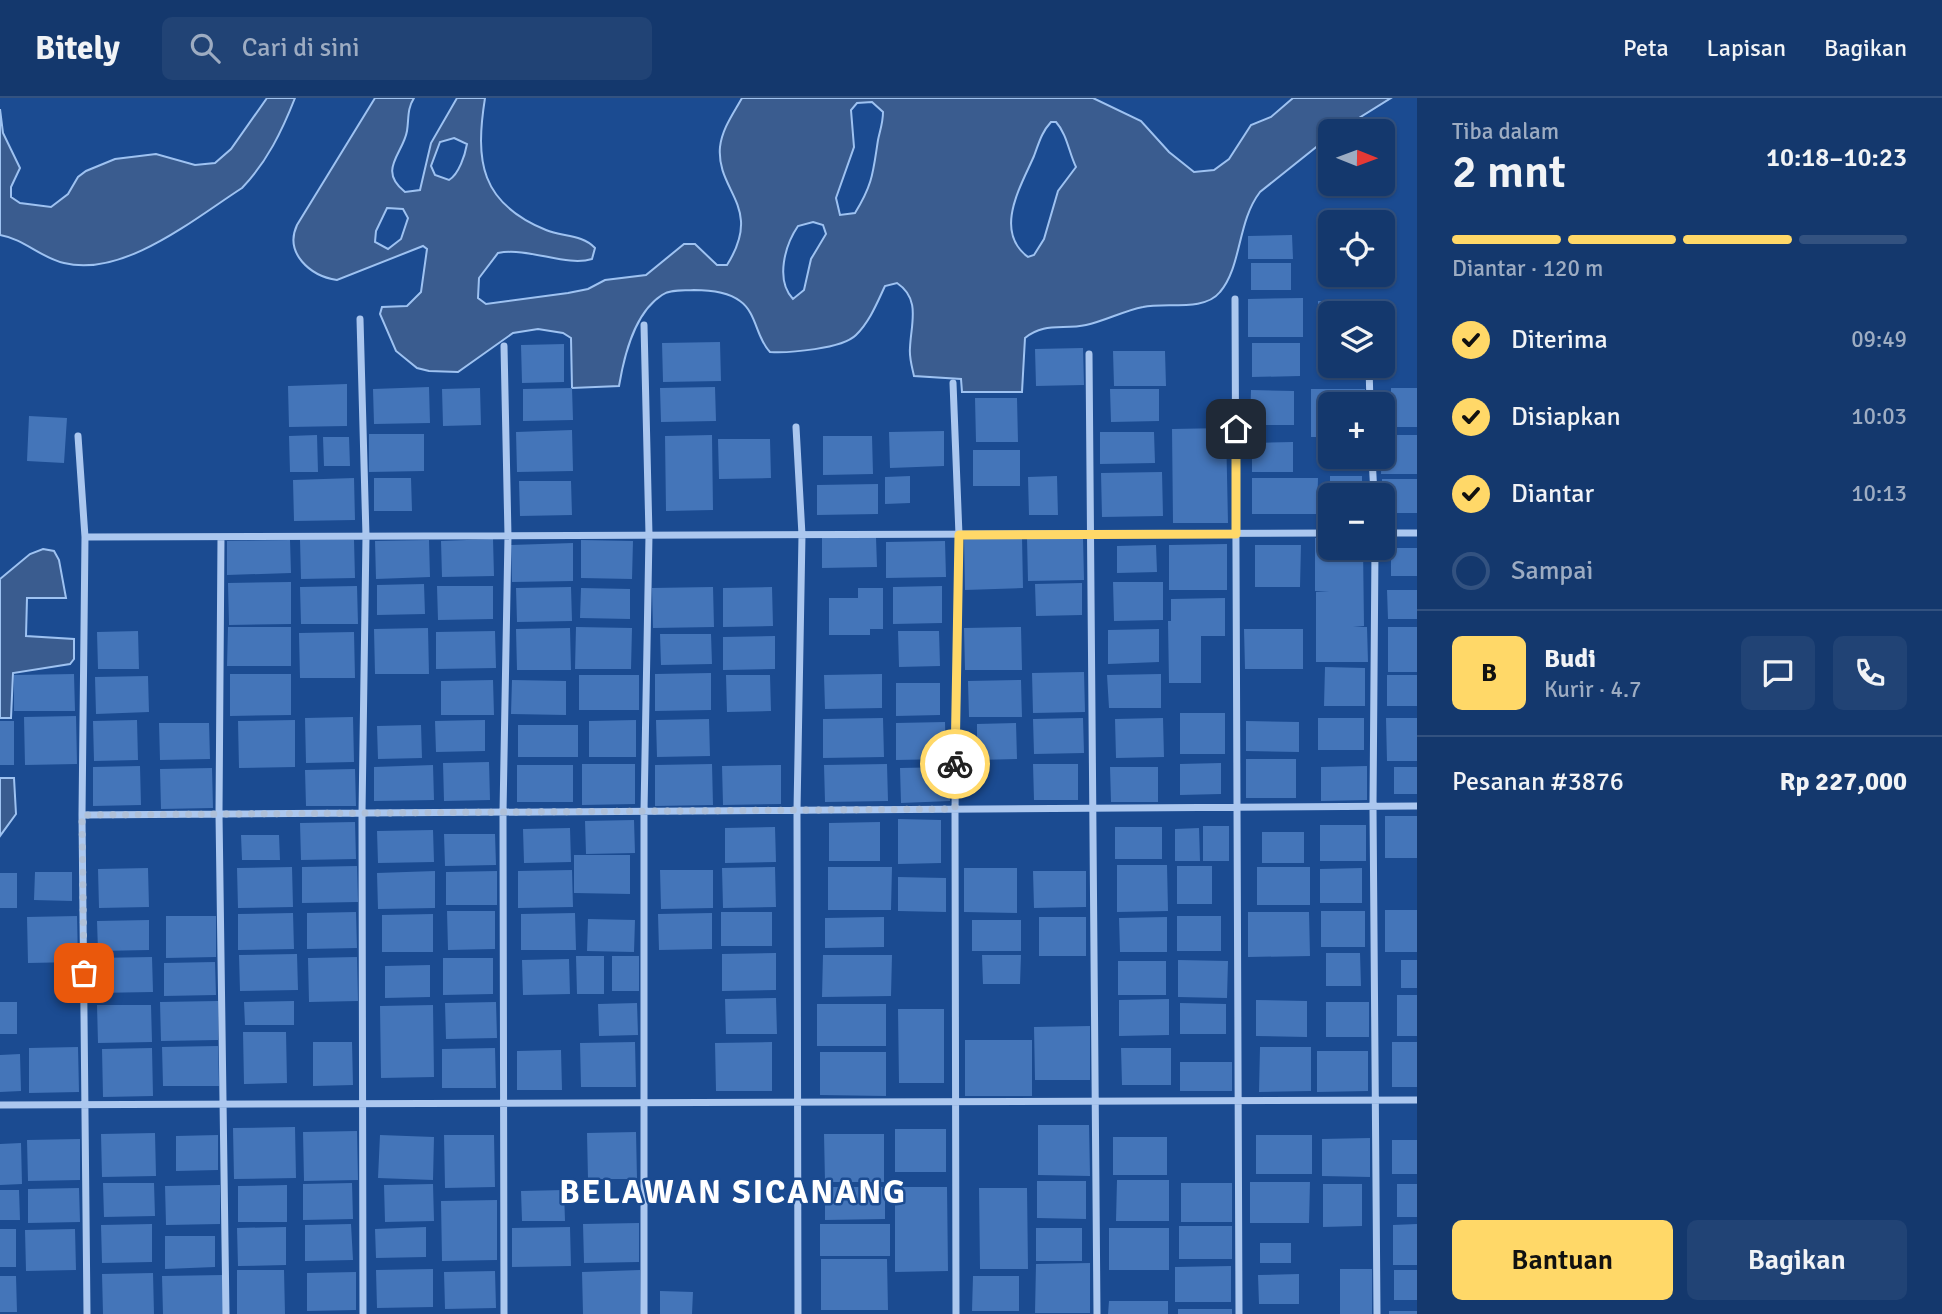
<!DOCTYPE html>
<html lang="id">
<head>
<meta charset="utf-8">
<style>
	body { margin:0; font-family:Signika,sans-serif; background:#214375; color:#f1f3f6; height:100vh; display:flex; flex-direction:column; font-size:26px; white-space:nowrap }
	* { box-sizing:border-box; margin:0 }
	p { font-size:23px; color:#9dacc2 }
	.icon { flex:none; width:38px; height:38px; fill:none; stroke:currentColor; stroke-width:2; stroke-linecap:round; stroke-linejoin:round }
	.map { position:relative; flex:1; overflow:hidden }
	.side { display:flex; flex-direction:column; background:#14386d; width:525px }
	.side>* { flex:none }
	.needle { width:46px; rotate:91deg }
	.controls { position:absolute; left:1318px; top:21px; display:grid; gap:14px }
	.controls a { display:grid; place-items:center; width:77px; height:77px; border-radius:10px; background:#14386d; box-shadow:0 2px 5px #0004,0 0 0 2px #335280; font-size:35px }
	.pin { position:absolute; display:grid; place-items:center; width:60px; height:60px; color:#fff; margin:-30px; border-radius:14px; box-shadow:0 4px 10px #0006 }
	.courier { position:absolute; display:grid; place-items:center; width:70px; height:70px; margin:-35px; border:5px solid #ffd868; border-radius:50%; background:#fff; color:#222; box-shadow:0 2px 9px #0007 }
	.headline em { font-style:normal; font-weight:600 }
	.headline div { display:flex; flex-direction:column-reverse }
	.headline { display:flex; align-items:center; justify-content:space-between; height:119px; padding:0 35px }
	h1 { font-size:46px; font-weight:600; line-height:52px }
	.bar { display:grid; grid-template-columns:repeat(4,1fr); gap:10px 7px; align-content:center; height:84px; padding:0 35px }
	.bar i { height:9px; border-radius:5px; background:#335280 }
	.bar .selected { background:#ffd868 }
	.bar p { grid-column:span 4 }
	.line { display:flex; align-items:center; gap:18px; padding:0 35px; border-top:2px solid #335280 }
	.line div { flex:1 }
	.round { display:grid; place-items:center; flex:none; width:74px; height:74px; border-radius:10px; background:#214375 }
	ol { padding:0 35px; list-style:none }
	li { display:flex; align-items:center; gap:21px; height:77px }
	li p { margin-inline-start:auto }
	li .icon { padding:7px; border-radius:50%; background:#ffd868; color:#111; stroke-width:4 }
	li:last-child { color:#9dacc2 }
	li i { width:38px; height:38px; border:4px solid #335280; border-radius:50% }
	.cta { display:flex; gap:14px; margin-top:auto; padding:14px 35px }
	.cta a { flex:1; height:80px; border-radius:10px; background:#ffd868; color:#111; font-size:28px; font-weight:600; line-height:80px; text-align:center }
	.cta a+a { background:#214375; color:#f1f3f6 }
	header { display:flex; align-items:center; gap:42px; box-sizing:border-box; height:98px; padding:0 35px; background:#14386d; border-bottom:2px solid #335280 }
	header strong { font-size:33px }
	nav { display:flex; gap:38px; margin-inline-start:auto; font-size:24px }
	.search { width:490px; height:63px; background:#214375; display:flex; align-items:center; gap:18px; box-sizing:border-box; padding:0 24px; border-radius:10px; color:#9dacc2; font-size:26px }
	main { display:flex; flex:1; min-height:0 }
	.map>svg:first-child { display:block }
</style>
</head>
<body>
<header>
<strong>Bitely</strong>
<div class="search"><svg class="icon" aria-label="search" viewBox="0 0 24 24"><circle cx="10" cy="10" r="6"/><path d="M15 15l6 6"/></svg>Cari di sini</div>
<nav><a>Peta</a><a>Lapisan</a><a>Bagikan</a></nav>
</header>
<main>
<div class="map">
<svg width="1417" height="1216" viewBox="0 0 1417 1216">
	<rect width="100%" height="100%" fill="#1b4b91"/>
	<path fill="#3a5c8f" stroke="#9ec2f1" stroke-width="2" fill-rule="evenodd" d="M267 0H295C282 33 267 64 242 90 194 121 123 180 64 165 41 160 24 141 0 137V11L3 35 20 70 11 89V99L20 105 51 109 68 96 78 79 86 73 115 61 156 56 195 67 215 65 231 51Z
		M375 0H414C407 11 409 20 407 33 403 56 377 72 405 94L420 92 431 45 457 0H485C475 63 480 105 546 132 562 139 582 136 595 150L592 161C566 169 529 149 498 155L479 180 478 200 486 206 568 195 588 191 605 182 646 177 684 146H695L717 167H727C764 108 716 94 720 49 722 31 733 16 742 0H1093L1141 23 1169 54 1194 74 1214 72 1229 61 1251 27 1271 19 1293 0H1391L1338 33H1330V38L1260 94C1237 124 1242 168 1220 194 1204 214 1165 204 1143 209 1123 213 1105 223 1086 227 1063 232 1044 224 1025 240L1022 294H962L961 281 914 278C912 269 909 259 910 250 911 225 921 201 897 185L885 188C877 205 870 223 856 237 842 251 789 255 770 254 756 240 757 215 740 203 728 194 709 192 694 192 684 193 671 191 662 197 634 215 624 258 619 288L572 290 571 240 563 235 538 231 513 235 458 274 429 273 417 270 396 253 380 216 382 209 407 208 421 194 427 151 423 148 337 182C310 178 284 155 297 127ZM872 4 883 14C883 25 880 32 878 42 873 74 873 86 855 115L840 117 836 100 854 49 851 12 857 5ZM1051 24H1056C1067 36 1069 55 1076 69L1058 93 1044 141 1034 157 1028 159C993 133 1021 88 1034 58 1039 45 1041 35 1051 24ZM454 40 467 46C465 57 459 76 449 82L435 77 431 68 440 44ZM387 110 403 111 408 120 401 141 388 151 375 144 376 133ZM813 124 823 127 826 136 811 161 804 192 793 201C775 182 785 147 798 128Z
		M43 451 54 453 59 462 66 500H27L26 538 74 541V561L70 566 13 575 11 620H0V481L30 456Z
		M0 680H14L16 716 0 738Z"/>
	<path fill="#4475b9" d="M1292 137 1293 161H1248V138Z
		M1251 165H1291V192H1251Z
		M1303 200V239H1248V201Z
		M1318 203H1342V215H1330V246H1318Z
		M720 244 721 283 663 284 662 245Z
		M1252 245H1300V278L1252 279Z
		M564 246V284L522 285 521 247Z
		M1083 250 1084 287 1036 288 1035 251Z
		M1113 253H1165L1166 288H1114Z
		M347 286V328L289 329 288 288Z
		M429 289 430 325 374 326 373 291Z
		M715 289 716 323 661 324 660 290Z
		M480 290 481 327 443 328 442 291Z
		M572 290 573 322 523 323V291Z
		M1391 290H1417V329H1391Z
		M1110 291H1159V323L1111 324Z
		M1311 291H1365V306H1330V339H1311Z
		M1251 292 1294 293V327H1250Z
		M975 300H1017L1018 344H976Z
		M29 318 67 320 64 365 27 363Z
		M1226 330 1228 425H1173L1172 331Z
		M572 332 573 373 517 374 516 334Z
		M944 333V368L890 370 889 334Z
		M1100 334H1154L1155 365 1100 366Z
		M369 336H424V373L369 374Z
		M317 337 318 374H290L289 338Z
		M712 337 713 412 666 413 665 338Z
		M1382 337H1417V376H1381Z
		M823 338H872L873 376 823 377Z
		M323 339H349L350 368H324Z
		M718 341H770L771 380 719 381Z
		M1293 344V374H1252V345Z
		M973 352H1020V388H973Z
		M1162 374 1163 418 1102 419 1101 375Z
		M910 378V405L885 406V379Z
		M1057 378 1058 417H1029L1028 379Z
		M1330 378H1362V397H1330Z
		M354 380 355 422 294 423 293 382Z
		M374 380H411L412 413H374Z
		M1252 380H1318L1317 416H1252Z
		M1382 381H1417V415H1382Z
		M519 383H571L572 417 520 418Z
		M878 386V416L817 417V387Z
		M876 439 877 469 822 470V440Z
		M1022 439 1023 490 965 492 964 440Z
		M1027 440H1083L1084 482 1028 483Z
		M1315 440H1330V450H1363L1364 528 1353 529H1367L1368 564H1316V494H1329L1315 493Z
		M493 441 494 478 442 479 441 443Z
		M290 442 291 475 227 477V443Z
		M300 442H354L355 480 301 481Z
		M429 442 430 479 376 481 375 443Z
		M581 442 633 443 632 481 581 480Z
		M945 443 946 479 886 480V444Z
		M573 445V483L512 484 511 447Z
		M1227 446V492H1169V447Z
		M1156 447 1157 474 1117 475V448Z
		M1255 447H1301L1300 489H1255Z
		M1391 450H1417V478H1391Z
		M291 484V526L229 527 228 485Z
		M1113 484H1163V522L1114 523Z
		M1082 485V517L1036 518 1035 486Z
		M424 486 425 516 377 517V487Z
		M357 488 358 526H301L300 489Z
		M437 488H493V521L438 522Z
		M942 488V525L893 526V489Z
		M571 489 572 523 517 524 516 490Z
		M713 489 714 529 653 530 652 490Z
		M772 489 773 528 723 529V490Z
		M581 490 630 491V521L580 520Z
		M858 490H883V531H870V537H829V500H858Z
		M1387 492H1417V521H1388Z
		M1225 500V538H1201V585H1169L1168 523H1171V501Z
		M228 529H291V568H227Z
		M576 529 632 530 631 571H575Z
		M1021 529 1022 572H965L964 530Z
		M1388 529H1417V574H1388Z
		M428 530 429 576H375L374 531Z
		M570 530 571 572H517L516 531Z
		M1159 531V564L1108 566V532Z
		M1244 531H1303V571H1245Z
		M138 533 139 571H98L97 534Z
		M495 533 496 570 436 571V534Z
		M898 533H939L940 568 899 569Z
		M354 534 355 580H300L299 535Z
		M660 536H711L712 566 661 567Z
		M775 538V571L723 572V539Z
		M1325 569 1365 570V608H1324Z
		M1084 574 1085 614 1033 615 1032 575Z
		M711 575V612L655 613V576Z
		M74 576 75 613H14V577Z
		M230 576H291V617L230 618Z
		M882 576V610L825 611 824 577Z
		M1161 576V610H1109L1107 577Z
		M579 577H639V612H579Z
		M726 577H770L771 613 727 614Z
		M1387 577H1417V608H1387Z
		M148 578 149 614 96 616 95 579Z
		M493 582 494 617H441V583Z
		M512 582 566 583V617L511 616Z
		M1021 582 1022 619H969L968 583Z
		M896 585H940V617L896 618Z
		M1180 615H1225V656H1180Z
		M76 618 77 666 25 667 24 619Z
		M353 619 354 664 306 665 305 620Z
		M883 620 884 659 823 660V621Z
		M1083 620 1084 655 1034 656 1033 621Z
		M1163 620 1164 659 1116 660 1115 621Z
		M1318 620H1364V652H1318Z
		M1386 620H1417V663H1387Z
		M709 621 710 658 657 659 656 622Z
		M137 622 138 662 94 663 93 623Z
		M295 622V669L239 670 238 623Z
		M485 622V653L436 654 435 623Z
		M636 622V659H589V623Z
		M0 623H14V667H0Z
		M1246 623 1299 624V654L1246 653Z
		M945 624 946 661 896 662V625Z
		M159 625H209L210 661 160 662Z
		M1016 625 1017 661 977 662V626Z
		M421 627 422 660 378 661 377 628Z
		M518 627H578V659H518Z
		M1246 661H1296V700H1246Z
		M489 664 490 702 444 703 443 665Z
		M1221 665V696L1180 697V666Z
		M582 666H635V706L582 707Z
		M712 666 713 707 655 708V667Z
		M887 666 888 703 825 704 824 667Z
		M1033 666H1078V702H1034Z
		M433 667 434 702 374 703V669Z
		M517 667H573V704H517Z
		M781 667V706L723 707 722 668Z
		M140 668 141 707 93 708V669Z
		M1367 668V702L1321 703V669Z
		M950 669V703L901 705 900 670Z
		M1110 669H1158V704H1111Z
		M1394 669H1417V696H1394Z
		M212 670 213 710 161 711 160 671Z
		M355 671 356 708H306L305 672Z
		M1385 718H1417V760H1385Z
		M898 721 941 722V765L898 766Z
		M634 722 635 755 586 756 585 723Z
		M355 724 356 761 301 762 300 725Z
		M880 724V763H829V725Z
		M1320 727H1366V763H1320Z
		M1203 728H1229V763H1203Z
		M775 729 776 764 725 765V730Z
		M1115 729H1162V761H1115Z
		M570 730 571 764 524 765 523 731Z
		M1199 730 1200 763H1175V731Z
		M433 732 434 764 378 765 377 733Z
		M1262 734H1304V765H1262Z
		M444 736H495L496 767 445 768Z
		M241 737H279L280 762H242Z
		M574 757H630V796L574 795Z
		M1117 767H1167L1168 813 1117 814Z
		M357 768 358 804 302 805V769Z
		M1177 768H1212V806H1177Z
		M292 769 293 809 238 810 237 770Z
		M775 769 776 809 723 810 722 770Z
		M828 769H892L891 812H828Z
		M1257 769H1310V807H1257Z
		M148 770 149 809 99 810 98 771Z
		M964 770H1017V815L964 814Z
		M1362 770V805H1320V771Z
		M572 772 573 809 518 810V773Z
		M660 772H713V810L661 811Z
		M435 773V810L378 811 377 775Z
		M497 773V807H446V774Z
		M1033 773H1086V809L1034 810Z
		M35 774H72V803L34 802Z
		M0 775H17V810H0Z
		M898 779 946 780V814L898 813Z
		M1385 812H1417V854H1385Z
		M447 813H495V851L448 852Z
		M1321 813H1365V849H1321Z
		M356 814 357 850 307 851V815Z
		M721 814H772V848H721Z
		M1248 814H1309L1310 858 1248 859Z
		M293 815 294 851 238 852V816Z
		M575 815 576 852H521V816Z
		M712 815V851L659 852 658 816Z
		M433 816V854H382V817Z
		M77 818 78 864 28 865 27 819Z
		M166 818H216V859L166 860Z
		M1177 818H1221V853H1177Z
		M884 819V849L825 850V820Z
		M1039 819H1086V858H1039Z
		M1167 819V854H1120L1119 820Z
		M588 821 635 822 634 854 587 853Z
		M149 822V852L98 853 97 823Z
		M972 822H1021V853H972Z
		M776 855V892L722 893V856Z
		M1326 855H1360L1361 888H1326Z
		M297 856 298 892 240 893 239 857Z
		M823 857H892L891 898 822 899Z
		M982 857H1021L1020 886H983Z
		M576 858H604V896H577Z
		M612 858H639V893H612Z
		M152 859 153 894 94 895 93 860Z
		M357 859 358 903 309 904 308 860Z
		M443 860H493V896L443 897Z
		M569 861 570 896 523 897 522 862Z
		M1178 862 1228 863 1227 900 1178 899Z
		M1401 862H1417V890H1401Z
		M1118 863H1166V897H1118Z
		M215 864 216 897 164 898V865Z
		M430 867V899L385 900V868Z
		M1397 897H1417V938H1397Z
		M776 900 777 936H726L725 901Z
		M1169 901V937L1119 938V902Z
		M1256 902 1307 903V939L1256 938Z
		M218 903V942L161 943 160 904Z
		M294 903V927H245L244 904Z
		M0 904H17V936H0Z
		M496 904 497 940 446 941 445 905Z
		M1326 904H1369V939H1326Z
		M637 905 638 937 599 938 598 906Z
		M1180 905 1226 906V936H1180Z
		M817 906H886V948H817Z
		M97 907H151L152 944 98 945Z
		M433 907 434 979 381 980 380 908Z
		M898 911H944V985H899Z
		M1090 928V982H1035L1034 929Z
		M243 934H286L287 985 244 986Z
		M965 942H1032V998H965Z
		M313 944H352L353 987 313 988Z
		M635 944 636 989H581L580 945Z
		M772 944V993H716L715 945Z
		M1392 944H1417V989H1392Z
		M218 948 219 988H163L162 949Z
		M78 949 79 994 29 995V950Z
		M1260 949H1311V993L1259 994Z
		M152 950 153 998 103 999 102 951Z
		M495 950 496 990H442V951Z
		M1121 950H1171V987H1122Z
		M561 952 562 992H517V953Z
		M1317 953H1368V993L1317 994Z
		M820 954H886V998L820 997Z
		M20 956 21 993 0 994V957Z
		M1180 964H1232V993H1180Z
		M1038 1027H1089L1090 1078 1038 1077Z
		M295 1029 296 1080 234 1081 233 1030Z
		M895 1031H946V1074H895Z
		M357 1033 358 1082 304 1083 303 1034Z
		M636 1034 637 1081H588L587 1035Z
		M155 1035 156 1078 102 1079 101 1036Z
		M824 1036H884V1084H825Z
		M218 1037V1072L176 1073V1038Z
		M380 1037 434 1039 433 1082 378 1080Z
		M444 1037H494L495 1089 445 1090Z
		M1256 1037H1312V1076H1256Z
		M1113 1039H1167V1077H1113Z
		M1370 1040V1079L1322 1078V1041Z
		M80 1041V1082L28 1083 27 1042Z
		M1392 1042H1417V1076H1392Z
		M21 1045 22 1086 0 1087V1046Z
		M1117 1082H1169V1123H1116Z
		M1037 1083H1086V1121L1037 1120Z
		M1250 1084H1310L1309 1125H1250Z
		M103 1085H154L155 1118 104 1119Z
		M352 1085 353 1121 303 1122V1086Z
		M1181 1085H1232V1124H1181Z
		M433 1086 434 1123 385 1124 384 1087Z
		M1323 1086H1362V1128L1323 1129Z
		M1397 1086H1417V1119H1397Z
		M220 1087V1126L166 1127 165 1088Z
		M287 1087V1124H238V1088Z
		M825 1089H885V1121L825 1122Z
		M895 1089H947L948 1173 895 1174Z
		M79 1090 80 1124 28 1125V1091Z
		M979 1090H1027L1028 1171H980Z
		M0 1092H19L20 1122H0Z
		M564 1092 565 1123H522L521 1093Z
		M497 1102V1162L442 1163 441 1103Z
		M639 1125V1164L584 1165 583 1126Z
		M152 1126V1164L102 1165 101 1127Z
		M351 1126 353 1162 305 1163V1127Z
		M820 1126H890V1158H820Z
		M1417 1126V1167H1393V1127Z
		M1179 1128H1232V1161H1179Z
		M286 1129V1167L238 1168 237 1130Z
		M426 1129V1159L376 1160 375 1131Z
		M570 1129 571 1168 512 1169V1130Z
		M1036 1130H1082V1163H1036Z
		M1109 1130H1169V1172H1109Z
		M0 1131H16V1169H0Z
		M75 1131 76 1172 26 1173 25 1132Z
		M165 1138H215V1169L165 1171Z
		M1260 1145H1291V1165H1260Z
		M821 1161H887L888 1212H821Z
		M1090 1165V1215H1035L1036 1166Z
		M1231 1168V1204H1175V1169Z
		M433 1171V1209L377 1210 376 1172Z
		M1340 1171H1372V1216H1340Z
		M237 1172H284L285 1216H237Z
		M640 1172 641 1216H583L582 1174Z
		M1394 1172H1417V1202H1394Z
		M495 1173 496 1210 445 1211 444 1174Z
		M356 1174V1212L307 1213V1175Z
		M153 1175 154 1216H103L102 1176Z
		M1299 1176V1206H1259L1258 1177Z
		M223 1177 224 1216H163L162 1178Z
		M0 1178H16L17 1214H0Z
		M973 1178H1019V1213H972Z
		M660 1193 693 1194 692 1216H660Z
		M1109 1203H1168V1216H1108Z
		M1178 1211H1232V1216H1178Z
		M1389 1213H1417V1216H1389Z"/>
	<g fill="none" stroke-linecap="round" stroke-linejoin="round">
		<path stroke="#abc7ef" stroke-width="7" d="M1235 201 1239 1216
			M360 221 366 438 362 715 363 1216
			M644 227 649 437 644 713V1216
			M1089 256 1097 1216
			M1369 268 1370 306
			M953 285 959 437 955 711 956 1216
			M796 329 802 437 797 712 798 1216
			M78 338 85 439 82 717 87 1216
			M1372 359 1374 397
			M1382 435H1417
			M85 439 1330 435
			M221 439 219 716 226 1216
			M1375 450 1373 708 1377 1216
			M82 717 1417 708
			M0 1007 1417 1002
			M504 1216 503 714 508 438 504 248"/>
	</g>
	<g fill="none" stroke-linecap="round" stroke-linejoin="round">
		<path stroke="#afc0d8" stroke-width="7" stroke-dasharray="0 12.6" d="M84 875 82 717 955 711V666"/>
		<path stroke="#ffd868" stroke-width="9" d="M955 666 959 437 1236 436V331"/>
	</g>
	<g text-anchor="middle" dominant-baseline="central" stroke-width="5" stroke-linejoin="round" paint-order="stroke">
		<g font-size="33" font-weight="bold" letter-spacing="2" fill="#fff" stroke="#1b4b91">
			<text x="733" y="1094">BELAWAN SICANANG</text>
		</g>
	</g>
</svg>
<div class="controls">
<a><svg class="needle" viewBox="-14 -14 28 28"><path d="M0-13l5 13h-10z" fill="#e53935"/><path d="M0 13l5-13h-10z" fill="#9dacc2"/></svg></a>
<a><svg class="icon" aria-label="locate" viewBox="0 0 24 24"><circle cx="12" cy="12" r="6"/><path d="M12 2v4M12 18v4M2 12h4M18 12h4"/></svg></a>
<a><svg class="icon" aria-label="layers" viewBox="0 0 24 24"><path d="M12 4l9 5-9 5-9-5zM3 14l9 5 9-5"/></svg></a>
<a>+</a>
<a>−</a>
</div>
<div class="pin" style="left:84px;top:875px;background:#ea580c"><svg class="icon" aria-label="bag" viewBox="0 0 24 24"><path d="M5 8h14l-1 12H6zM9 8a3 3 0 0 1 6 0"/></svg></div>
<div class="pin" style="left:1236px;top:331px;background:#1f2937"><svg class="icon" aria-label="home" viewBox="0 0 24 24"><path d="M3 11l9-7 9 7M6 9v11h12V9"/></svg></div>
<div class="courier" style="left:955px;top:666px"><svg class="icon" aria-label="bike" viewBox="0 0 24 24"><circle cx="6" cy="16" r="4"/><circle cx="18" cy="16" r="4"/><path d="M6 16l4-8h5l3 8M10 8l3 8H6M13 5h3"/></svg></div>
</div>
<section class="side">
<div class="headline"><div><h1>2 mnt</h1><p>Tiba dalam</p></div><em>10:18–10:23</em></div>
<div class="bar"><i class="selected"></i><i class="selected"></i><i class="selected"></i><i></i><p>Diantar · 120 m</p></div>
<ol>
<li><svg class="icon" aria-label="check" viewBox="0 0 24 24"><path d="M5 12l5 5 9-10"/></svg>Diterima<p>09:49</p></li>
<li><svg class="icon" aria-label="check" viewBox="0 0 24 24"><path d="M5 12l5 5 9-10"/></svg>Disiapkan<p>10:03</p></li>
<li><svg class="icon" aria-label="check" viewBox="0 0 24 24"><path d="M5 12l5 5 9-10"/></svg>Diantar<p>10:13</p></li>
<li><i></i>Sampai</li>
</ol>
<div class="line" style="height:126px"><b class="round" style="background:#ffd868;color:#111">B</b><div><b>Budi</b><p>Kurir · 4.7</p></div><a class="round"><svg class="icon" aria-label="chat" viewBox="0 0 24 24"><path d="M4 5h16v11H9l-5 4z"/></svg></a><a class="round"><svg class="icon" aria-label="phone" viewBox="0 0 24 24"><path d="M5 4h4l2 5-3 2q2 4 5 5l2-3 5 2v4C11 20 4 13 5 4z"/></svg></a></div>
<div class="line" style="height:91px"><div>Pesanan #3876</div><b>Rp 227,000</b></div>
<div class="cta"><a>Bantuan</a><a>Bagikan</a></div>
</section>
</main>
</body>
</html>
